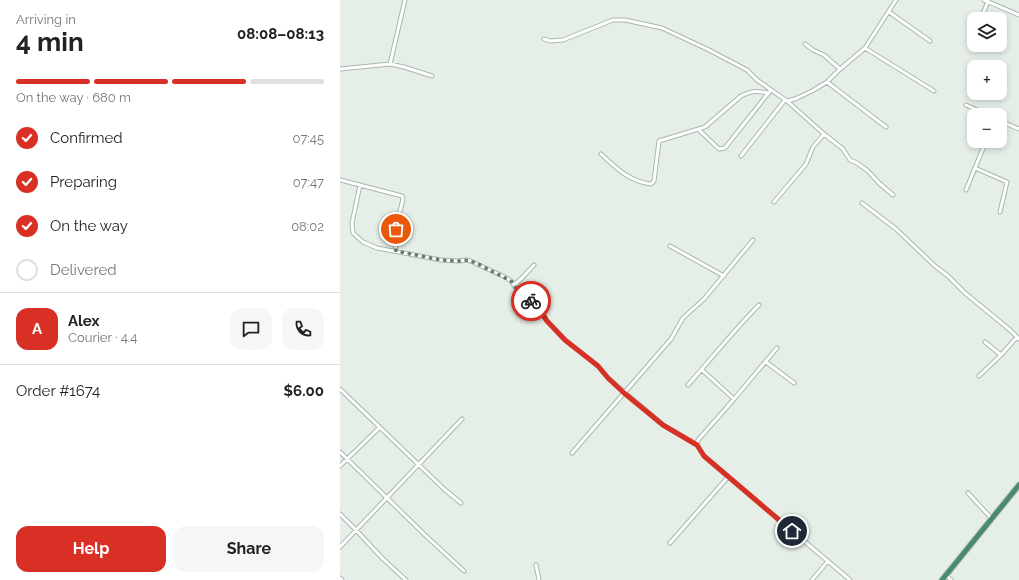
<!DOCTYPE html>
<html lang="en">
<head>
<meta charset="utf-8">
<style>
	body { margin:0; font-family:Raleway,sans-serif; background:#f6f6f6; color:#222; height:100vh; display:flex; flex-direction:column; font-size:15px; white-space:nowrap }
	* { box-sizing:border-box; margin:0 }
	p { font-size:13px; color:#767676 }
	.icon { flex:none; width:22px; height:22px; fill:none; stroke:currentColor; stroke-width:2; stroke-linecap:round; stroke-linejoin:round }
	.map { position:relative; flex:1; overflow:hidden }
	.sheet { display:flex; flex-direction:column; background:#fff; width:340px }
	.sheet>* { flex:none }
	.controls { position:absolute; left:627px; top:12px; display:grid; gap:8px }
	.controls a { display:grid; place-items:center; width:40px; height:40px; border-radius:8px; background:#fff; box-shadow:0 2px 6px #0003; font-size:20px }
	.pin { position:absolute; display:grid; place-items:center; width:34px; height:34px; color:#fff; margin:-17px; border:2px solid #fff; border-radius:50%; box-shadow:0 1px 4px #0007 }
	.courier { position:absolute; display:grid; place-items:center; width:40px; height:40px; margin:-20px; border:3px solid #d93025; border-radius:50%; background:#fff; color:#222; box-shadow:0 1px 5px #0007 }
	.summary em { font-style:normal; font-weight:700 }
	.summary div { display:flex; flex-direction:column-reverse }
	.summary { display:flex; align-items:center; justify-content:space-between; height:68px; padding:0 16px }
	h1 { font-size:26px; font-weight:700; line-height:30px }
	.bar { display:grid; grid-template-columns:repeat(4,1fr); gap:6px 4px; align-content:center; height:48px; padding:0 16px }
	.bar i { height:5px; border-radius:3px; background:#e0e0e0 }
	.bar .on { background:#d93025 }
	.bar p { grid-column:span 4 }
	.line { display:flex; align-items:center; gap:10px; padding:0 16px; border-top:1px solid #e0e0e0 }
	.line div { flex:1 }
	.round { display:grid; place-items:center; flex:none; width:42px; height:42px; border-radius:12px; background:#f6f6f6 }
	ol { padding:0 16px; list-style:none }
	li { display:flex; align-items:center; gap:12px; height:44px }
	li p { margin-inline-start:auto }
	li .icon { padding:4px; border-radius:50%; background:#d93025; color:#fff; stroke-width:4 }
	li:last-child { color:#767676 }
	li i { width:22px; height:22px; border:2px solid #e0e0e0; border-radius:50% }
	.button { display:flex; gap:8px; margin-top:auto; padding:8px 16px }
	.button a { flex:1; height:46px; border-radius:12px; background:#d93025; color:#fff; font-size:16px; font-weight:700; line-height:46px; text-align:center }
	.button a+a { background:#f6f6f6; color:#222 }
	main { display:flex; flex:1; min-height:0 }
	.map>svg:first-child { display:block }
</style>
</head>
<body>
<main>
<section class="sheet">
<div class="summary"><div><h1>4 min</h1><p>Arriving in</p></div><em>08:08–08:13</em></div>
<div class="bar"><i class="on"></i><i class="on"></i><i class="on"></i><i></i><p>On the way · 680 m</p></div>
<ol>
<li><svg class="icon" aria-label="check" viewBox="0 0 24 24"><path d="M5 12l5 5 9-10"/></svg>Confirmed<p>07:45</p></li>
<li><svg class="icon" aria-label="check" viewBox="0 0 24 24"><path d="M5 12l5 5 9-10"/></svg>Preparing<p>07:47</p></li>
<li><svg class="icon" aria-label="check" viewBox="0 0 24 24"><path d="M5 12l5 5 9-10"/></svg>On the way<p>08:02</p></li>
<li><i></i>Delivered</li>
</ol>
<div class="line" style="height:72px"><b class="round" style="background:#d93025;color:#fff">A</b><div><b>Alex</b><p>Courier · 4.4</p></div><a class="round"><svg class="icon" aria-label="chat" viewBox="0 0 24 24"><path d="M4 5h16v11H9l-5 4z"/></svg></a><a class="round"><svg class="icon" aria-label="phone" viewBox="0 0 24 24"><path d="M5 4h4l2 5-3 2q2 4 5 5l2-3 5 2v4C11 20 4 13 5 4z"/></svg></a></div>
<div class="line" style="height:52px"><div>Order #1674</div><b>$6.00</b></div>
<div class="button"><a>Help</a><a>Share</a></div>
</section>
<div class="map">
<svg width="679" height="580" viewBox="0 0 679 580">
	<rect width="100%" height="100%" fill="#e5efe8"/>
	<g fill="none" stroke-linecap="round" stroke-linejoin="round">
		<defs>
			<path id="minor" d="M644 0 679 15
				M549 12 590 41
				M641 19 648 1
				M204 39 210 41 223 40 273 20H285L322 28 369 50 407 70 417 80 447 101 455 99 472 91 487 82 499 70 525 48 556 0
				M465 44 473 50 484 55 500 69
				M525 48 594 91
				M50 64 65 0
				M0 69 50 64 64 67 92 76
				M487 82 546 127
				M626 105 648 115
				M660 121 679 129
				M358 129 379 149 385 148 430 91
				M484 134 503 149 510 160 517 163 528 171 539 183 553 195
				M261 154C276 168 290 182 311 184L314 181 319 141 365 127 401 96C414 90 416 91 429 93
				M401 156 445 100
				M635 168 667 182 660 212
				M0 180 62 196 63 199C59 216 53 233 56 251
				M20 185 12 223 13 233 23 242 37 248 101 260 118 261 128 260 165 277 171 281 176 288 197 307 207 321 225 340 258 366 268 378 323 425 357 445 364 456 510 580
				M626 190 646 141
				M434 202 466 164 473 147 484 134 447 101
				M522 203 556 229 595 266 608 276 625 293 670 330 679 339
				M330 246 384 276
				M174 285 182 278 194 265
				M645 342 661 355
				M426 362 454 383
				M639 376 661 355 677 337
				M348 385C372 358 394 330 419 305
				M0 389 104 489 121 503
				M394 399 437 348
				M357 445 358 440 388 406 394 399 362 370
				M0 452 85 535 124 571
				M232 453 331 339 343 318 364 299 413 240
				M0 466 40 427
				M628 493 652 519
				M0 514 16 530 42 558 66 580
				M330 543 388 477
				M0 547 122 419
				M196 565 199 580
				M606 575 611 580
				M0 578 2 580
				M472 580 488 561"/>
			<path id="trunk" d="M602 580 679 485"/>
		</defs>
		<use href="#minor" stroke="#a7b8ae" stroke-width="5"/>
		<use href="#trunk" stroke="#c1cac6" stroke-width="7"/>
		<use href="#minor" stroke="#fff" stroke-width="3"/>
		<use href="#trunk" stroke="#4a8b6e" stroke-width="5"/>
	</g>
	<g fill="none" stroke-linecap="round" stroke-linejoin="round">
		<path stroke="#677f72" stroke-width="4" stroke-dasharray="0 7.2" d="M56 229 54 243 56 251 101 260 118 261 128 260 136 263 171 281 176 288 191 301"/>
		<path stroke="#d93025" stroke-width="5" d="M191 301 197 306 207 321 225 340 258 366 268 378 284 393 323 425 357 445 364 456 452 531"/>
	</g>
</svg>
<div class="controls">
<a><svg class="icon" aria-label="layers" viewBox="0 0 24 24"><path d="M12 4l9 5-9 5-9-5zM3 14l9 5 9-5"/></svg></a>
<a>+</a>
<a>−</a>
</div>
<div class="pin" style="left:56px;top:229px;background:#ea580c"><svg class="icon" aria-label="bag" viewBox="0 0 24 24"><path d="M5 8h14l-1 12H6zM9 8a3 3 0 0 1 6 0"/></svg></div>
<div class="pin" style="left:452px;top:531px;background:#1f2937"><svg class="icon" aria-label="home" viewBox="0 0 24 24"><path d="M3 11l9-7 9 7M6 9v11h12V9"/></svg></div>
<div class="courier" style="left:191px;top:301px"><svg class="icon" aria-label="bike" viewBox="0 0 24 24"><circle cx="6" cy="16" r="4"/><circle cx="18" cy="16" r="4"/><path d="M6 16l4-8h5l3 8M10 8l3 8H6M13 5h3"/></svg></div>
</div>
</main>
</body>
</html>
